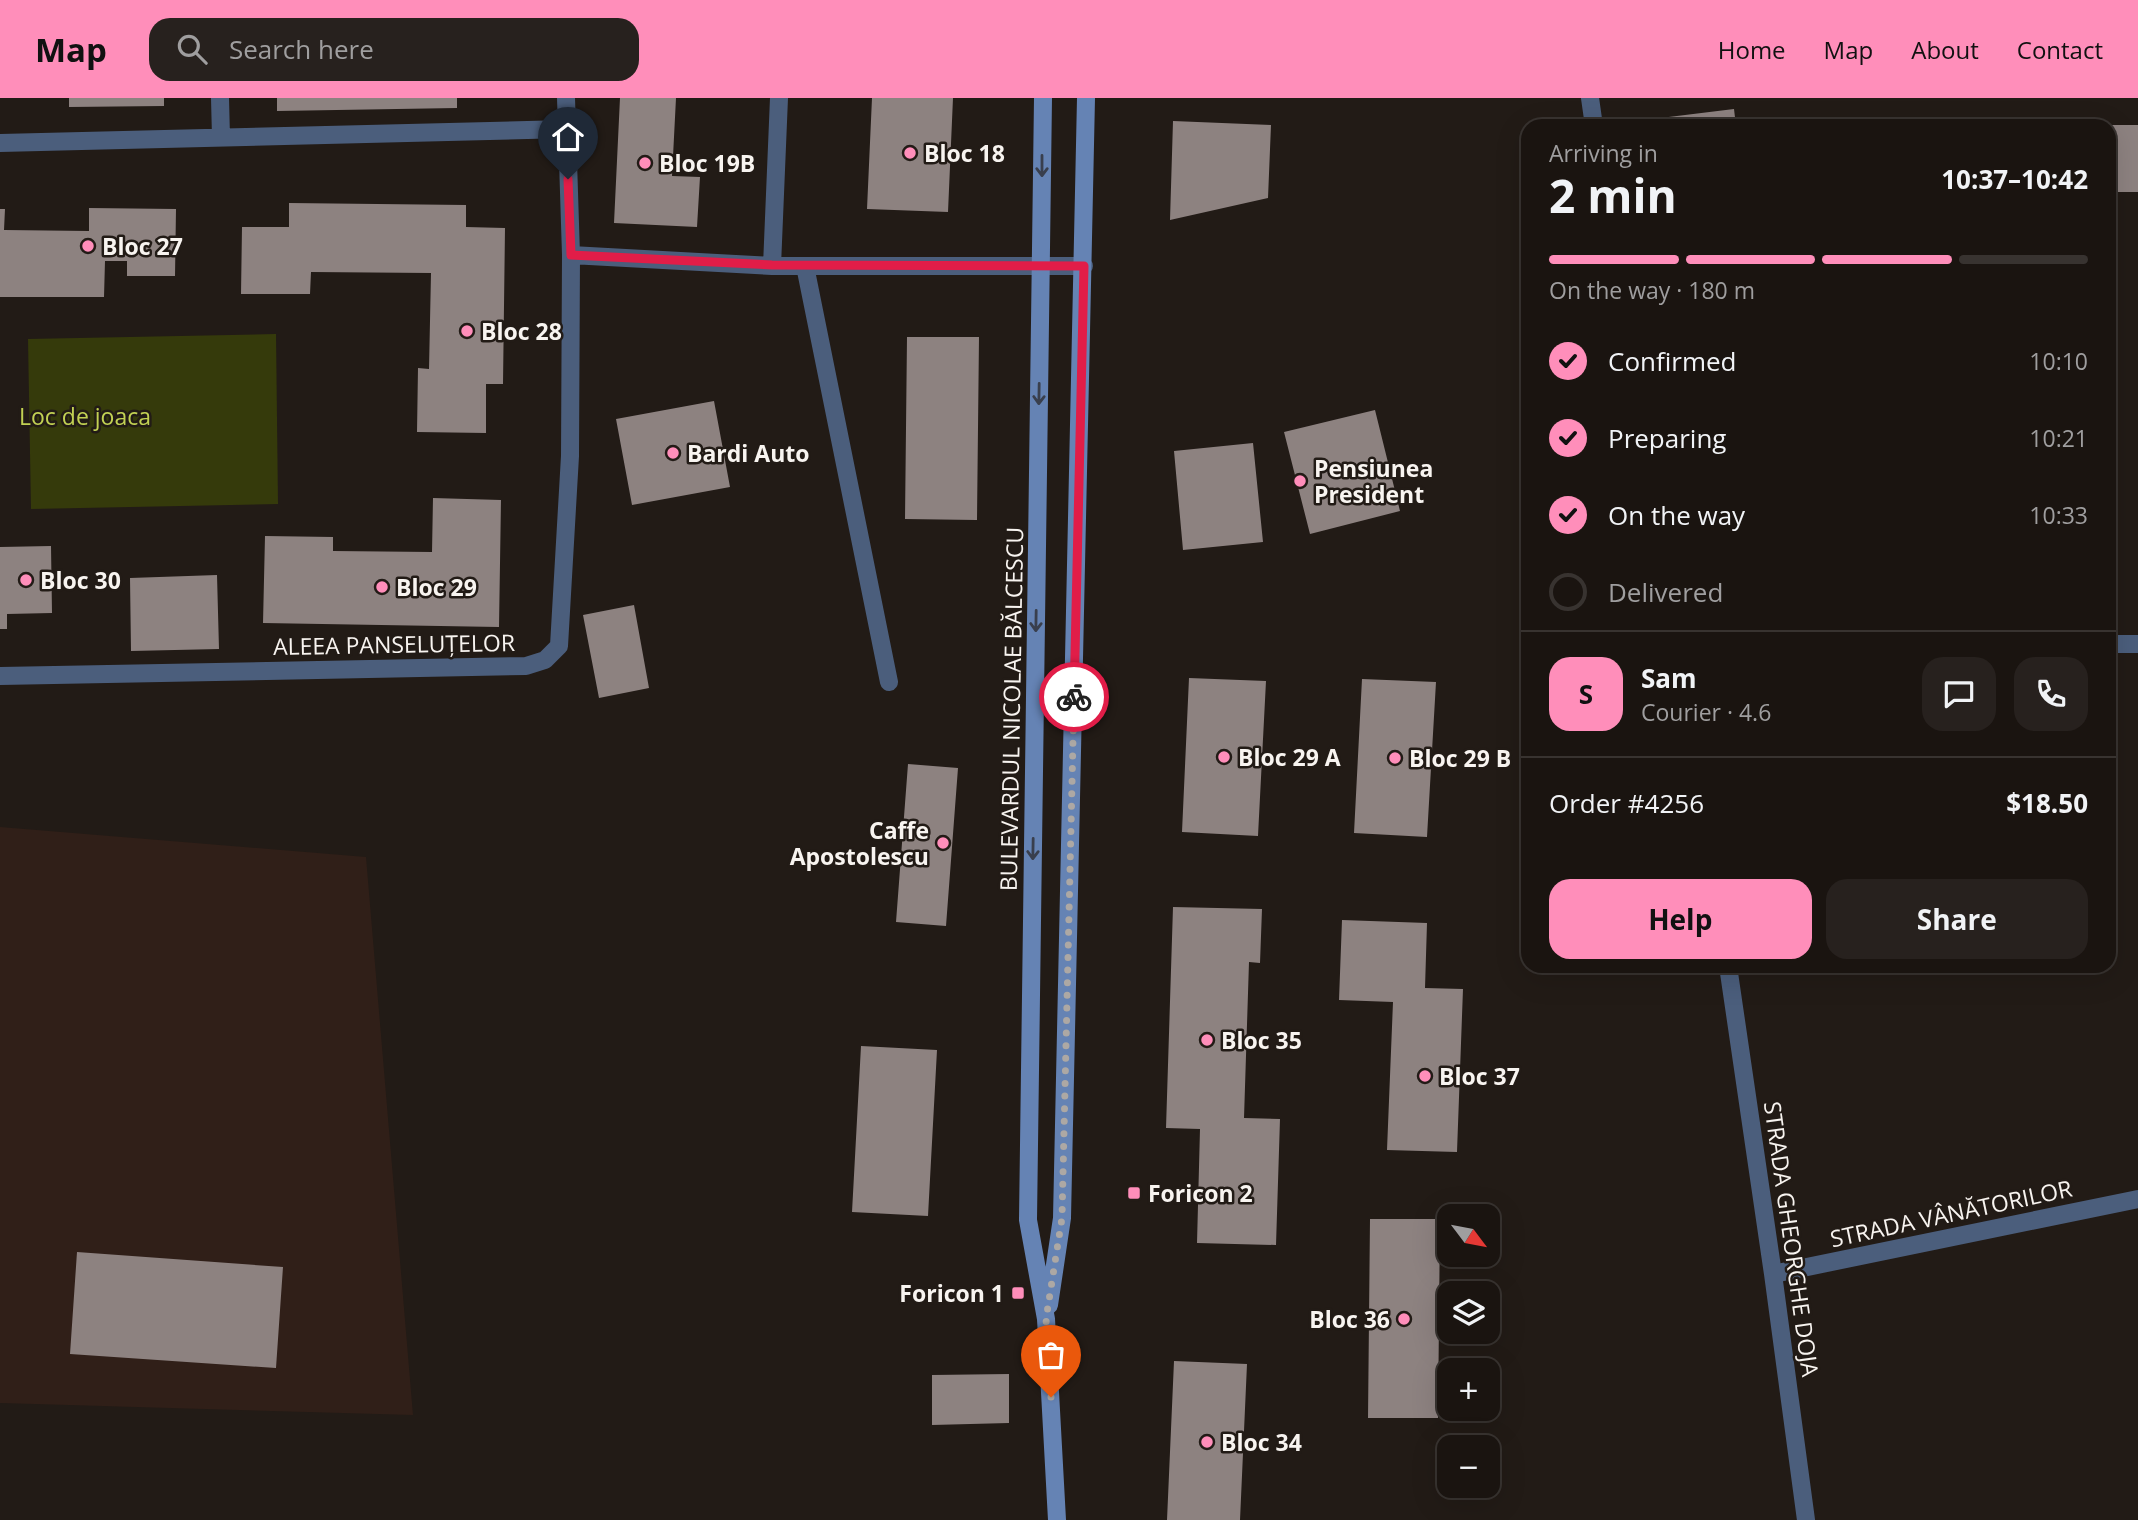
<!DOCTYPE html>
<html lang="en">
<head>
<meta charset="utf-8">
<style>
	body { margin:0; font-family:"Open Sans",sans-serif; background:#27211e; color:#f1f3f6; height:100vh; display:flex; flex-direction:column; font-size:26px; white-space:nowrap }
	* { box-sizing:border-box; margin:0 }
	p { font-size:23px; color:#9f9e9f }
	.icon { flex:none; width:38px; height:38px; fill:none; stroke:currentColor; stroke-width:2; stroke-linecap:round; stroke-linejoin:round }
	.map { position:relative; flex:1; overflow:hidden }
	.sheet { position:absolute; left:1521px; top:21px; width:595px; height:854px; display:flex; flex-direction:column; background:#1a1410; border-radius:21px; box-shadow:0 7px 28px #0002,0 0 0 2px #383330 }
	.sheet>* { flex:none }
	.needle { width:46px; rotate:122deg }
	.buttons { position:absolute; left:1437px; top:1106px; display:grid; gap:14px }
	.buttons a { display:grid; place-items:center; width:63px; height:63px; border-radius:14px; background:#1a1410; box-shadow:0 7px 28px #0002,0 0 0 2px #383330; font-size:35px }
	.pin { position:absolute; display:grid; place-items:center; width:60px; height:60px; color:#fff; margin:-72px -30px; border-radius:50% 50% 50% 0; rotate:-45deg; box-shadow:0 0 7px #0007 }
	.pin .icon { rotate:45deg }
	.courier { position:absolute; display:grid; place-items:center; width:70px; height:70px; margin:-35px; border:5px solid #e11d48; border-radius:50%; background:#fff; color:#222; box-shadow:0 2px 9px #0007 }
	.head em { font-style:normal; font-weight:700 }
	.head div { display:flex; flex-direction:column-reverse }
	.head { display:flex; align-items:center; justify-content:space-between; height:119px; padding:0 28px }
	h1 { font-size:46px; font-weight:700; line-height:52px }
	.bar { display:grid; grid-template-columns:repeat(4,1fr); gap:10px 7px; align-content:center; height:84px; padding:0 28px }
	.bar i { height:9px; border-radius:5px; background:#383330 }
	.bar .on { background:#ff8eba }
	.bar p { grid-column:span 4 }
	.line { display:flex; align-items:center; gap:18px; padding:0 28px; border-top:2px solid #383330 }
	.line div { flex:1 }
	.round { display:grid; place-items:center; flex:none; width:74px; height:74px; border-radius:21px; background:#27211e }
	ol { padding:0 28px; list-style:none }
	li { display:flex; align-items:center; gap:21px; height:77px }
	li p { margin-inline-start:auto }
	li .icon { padding:7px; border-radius:50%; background:#ff8eba; color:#111; stroke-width:4 }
	li:last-child { color:#9f9e9f }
	li i { width:38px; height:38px; border:4px solid #383330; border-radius:50% }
	.primary-button { display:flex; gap:14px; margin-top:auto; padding:14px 28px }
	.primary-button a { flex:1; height:80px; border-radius:21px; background:#ff8eba; color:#111; font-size:28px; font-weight:700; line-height:80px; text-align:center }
	.primary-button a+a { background:#27211e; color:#f1f3f6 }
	header { display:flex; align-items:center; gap:42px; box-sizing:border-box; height:98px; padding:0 35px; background:#ff8eba; color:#111 }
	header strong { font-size:33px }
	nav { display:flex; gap:38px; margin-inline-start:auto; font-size:24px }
	.search { width:490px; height:63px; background:#27211e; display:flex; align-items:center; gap:18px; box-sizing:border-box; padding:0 24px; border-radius:21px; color:#9f9e9f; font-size:26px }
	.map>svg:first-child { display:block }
</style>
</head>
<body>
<header>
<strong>Map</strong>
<div class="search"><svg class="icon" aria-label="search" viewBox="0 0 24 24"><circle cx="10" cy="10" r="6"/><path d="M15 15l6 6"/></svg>Search here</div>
<nav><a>Home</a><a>Map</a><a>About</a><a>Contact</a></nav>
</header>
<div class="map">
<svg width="2138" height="1422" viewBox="0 0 2138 1422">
	<rect width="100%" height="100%" fill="#221b16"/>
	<path fill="#301f18" d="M0 729 366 759 413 1317 0 1305Z"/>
	<path fill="#353a0b" d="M276 236 278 406 31 411 28 241Z"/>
	<path fill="#8d8280" d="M69 0H164V8L69 9Z
		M277 0H457V10L277 13Z
		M620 0H676L672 78 700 79 697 129 614 125Z
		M872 0H953L948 114 867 111Z
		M1734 11 1736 28H1636V23Z
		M1173 23 1271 27 1268 100 1170 122Z
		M2109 27H2138V94H2109Z
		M289 105 466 107V129L505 130 503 286H486V335L417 334 418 270 429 271 431 175 311 174 310 196H241L242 129H289Z
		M89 110 176 111 175 178H127V163H105L104 199H0V111H5L4 132 89 133Z
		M907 239H979L977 422 905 421Z
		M714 303 730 389 632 407 616 321Z
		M1375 312 1400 413 1310 436 1284 334Z
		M1253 345 1263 444 1183 452 1174 353Z
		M433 400 501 402 499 529 263 525 265 438 333 439V453L432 454Z
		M51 448 52 515 7 516V531H0V449Z
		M217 477 219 551 131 553 130 480Z
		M634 507 649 590 599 600 583 517Z
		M1189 580 1266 583 1258 738 1182 734Z
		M1362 581 1436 584 1427 739 1354 735Z
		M908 666 958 670 946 828 896 824Z
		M1173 809 1262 811 1260 865 1249 864 1244 1020 1280 1021 1276 1147 1197 1145 1200 1031 1166 1030Z
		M1342 822 1427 825 1425 890 1463 891 1457 1054 1387 1052 1393 904 1339 902Z
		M861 948 937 952 928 1118 852 1114Z
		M1370 1121H1440L1438 1320H1368Z
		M77 1154 283 1169 276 1270 70 1256Z
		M1174 1263 1247 1266 1240 1422H1167Z
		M1009 1276V1325L932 1327V1277Z"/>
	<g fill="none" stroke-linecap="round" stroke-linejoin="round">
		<path stroke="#4b5e7c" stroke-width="18" d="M805 168 889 584"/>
		<path stroke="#4b5e7c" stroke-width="18" d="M220 0 221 39
			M1590 0 1594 28
			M0 45 566 31
			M571 157 772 168H1084
			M772 168 779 0
			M2109 546H2138
			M0 578 526 568 545 562 559 548 570 358 571 157 566 0
			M1728 868 1773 1176 1806 1422
			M1773 1176 2138 1101"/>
		<path stroke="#6583b4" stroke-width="18" d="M1043 0 1028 1122 1046 1221 1057 1422
			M1049 1207 1062 1120 1086 0"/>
	</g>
	<defs><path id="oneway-shaft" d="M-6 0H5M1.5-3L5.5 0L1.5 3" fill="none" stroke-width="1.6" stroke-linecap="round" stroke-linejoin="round" transform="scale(1.75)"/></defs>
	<g stroke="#393f4d">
		<use href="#oneway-shaft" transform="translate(1042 68) rotate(90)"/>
		<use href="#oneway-shaft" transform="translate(1039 296) rotate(91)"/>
		<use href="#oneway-shaft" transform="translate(1036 523) rotate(91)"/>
		<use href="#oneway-shaft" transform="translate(1033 751) rotate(91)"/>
	</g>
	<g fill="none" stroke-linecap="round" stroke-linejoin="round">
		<path stroke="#ada8a4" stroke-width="7" stroke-dasharray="0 12.6" d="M1051 1299 1046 1221 1062 1120 1074 599"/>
		<path stroke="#e11d48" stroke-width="9" d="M568 81 571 157 772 167 1084 168 1074 599"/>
	</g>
	<g fill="#ff8eba" stroke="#221b16" stroke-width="2.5">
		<circle cx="910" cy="55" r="7"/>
		<circle cx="645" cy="65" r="7"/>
		<circle cx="88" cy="148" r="7"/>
		<circle cx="467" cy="233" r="7"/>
		<circle cx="673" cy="355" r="7"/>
		<circle cx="1300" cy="383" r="7"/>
		<circle cx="26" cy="482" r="7"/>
		<circle cx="382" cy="489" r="7"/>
		<circle cx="1224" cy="659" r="7"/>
		<circle cx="1395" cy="660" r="7"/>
		<circle cx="943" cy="745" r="7"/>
		<circle cx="1207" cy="942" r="7"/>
		<circle cx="1425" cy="978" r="7"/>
		<rect x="1127" y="1088" width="14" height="14" rx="3.5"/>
		<rect x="1011" y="1188" width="14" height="14" rx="3.5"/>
		<circle cx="1404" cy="1221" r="7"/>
		<circle cx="1207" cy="1344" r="7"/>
	</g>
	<g text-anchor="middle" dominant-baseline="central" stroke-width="5" stroke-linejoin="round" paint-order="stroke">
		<g font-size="23" font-weight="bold" fill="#f8f4f0" stroke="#221b16" text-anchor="start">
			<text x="924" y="55">Bloc 18</text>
			<text x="659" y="65">Bloc 19B</text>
			<text x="102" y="148">Bloc 27</text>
			<text x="481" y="233">Bloc 28</text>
			<text x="687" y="355">Bardi Auto</text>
			<text x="1314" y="370">Pensiunea<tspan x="1314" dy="26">President</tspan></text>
			<text x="40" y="482">Bloc 30</text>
			<text x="396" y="489">Bloc 29</text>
			<text x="1238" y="659">Bloc 29 A</text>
			<text x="1409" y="660">Bloc 29 B</text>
			<text x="929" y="732" text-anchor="end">Caffe<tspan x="929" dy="26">Apostolescu</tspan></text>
			<text x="1221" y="942">Bloc 35</text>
			<text x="1439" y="978">Bloc 37</text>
			<text x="1148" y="1095">Foricon 2</text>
			<text x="1004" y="1195" text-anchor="end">Foricon 1</text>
			<text x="1390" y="1221" text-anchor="end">Bloc 36</text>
			<text x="1221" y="1344">Bloc 34</text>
		</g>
		<g font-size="23" fill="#c2d153" stroke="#221b16">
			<text x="85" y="318">Loc de joaca</text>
		</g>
		<g font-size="23" fill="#f8f4f0" stroke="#221b16">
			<text transform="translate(394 546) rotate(-1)">ALEEA PANSELUȚELOR</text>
			<text transform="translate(1011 611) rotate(-89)">BULEVARDUL NICOLAE BĂLCESCU</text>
			<text transform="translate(1951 1115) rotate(-12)">STRADA VÂNĂTORILOR</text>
			<text transform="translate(1792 1141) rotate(82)">STRADA GHEORGHE DOJA</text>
		</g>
	</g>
</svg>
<div class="buttons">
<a><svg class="needle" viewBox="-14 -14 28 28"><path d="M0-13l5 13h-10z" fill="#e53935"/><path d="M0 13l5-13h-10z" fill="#9f9e9f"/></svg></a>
<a><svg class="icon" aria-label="layers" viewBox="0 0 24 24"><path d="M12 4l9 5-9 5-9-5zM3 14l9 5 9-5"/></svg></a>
<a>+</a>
<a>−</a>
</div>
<div class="pin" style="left:1051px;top:1299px;background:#ea580c"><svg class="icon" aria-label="bag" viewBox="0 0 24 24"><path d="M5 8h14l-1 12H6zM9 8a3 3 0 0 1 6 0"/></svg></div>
<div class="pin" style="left:568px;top:81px;background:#1f2937"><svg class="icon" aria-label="home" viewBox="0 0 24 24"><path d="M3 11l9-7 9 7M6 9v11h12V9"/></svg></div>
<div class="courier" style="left:1074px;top:599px"><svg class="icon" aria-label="bike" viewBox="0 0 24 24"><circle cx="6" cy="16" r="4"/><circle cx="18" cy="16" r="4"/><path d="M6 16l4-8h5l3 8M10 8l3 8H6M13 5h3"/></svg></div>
<section class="sheet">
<div class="head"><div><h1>2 min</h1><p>Arriving in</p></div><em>10:37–10:42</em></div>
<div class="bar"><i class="on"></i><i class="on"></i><i class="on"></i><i></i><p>On the way · 180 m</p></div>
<ol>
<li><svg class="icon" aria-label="check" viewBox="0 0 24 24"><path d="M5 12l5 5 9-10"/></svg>Confirmed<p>10:10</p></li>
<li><svg class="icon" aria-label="check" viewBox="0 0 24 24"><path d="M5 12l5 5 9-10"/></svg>Preparing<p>10:21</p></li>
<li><svg class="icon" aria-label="check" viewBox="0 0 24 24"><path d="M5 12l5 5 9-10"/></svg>On the way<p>10:33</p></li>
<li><i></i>Delivered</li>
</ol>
<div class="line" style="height:126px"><b class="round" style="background:#ff8eba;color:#111">S</b><div><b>Sam</b><p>Courier · 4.6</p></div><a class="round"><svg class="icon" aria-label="chat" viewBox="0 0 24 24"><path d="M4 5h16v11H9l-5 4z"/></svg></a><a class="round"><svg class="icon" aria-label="phone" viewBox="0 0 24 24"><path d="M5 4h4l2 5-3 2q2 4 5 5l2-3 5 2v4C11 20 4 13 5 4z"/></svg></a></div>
<div class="line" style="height:91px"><div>Order #4256</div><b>$18.50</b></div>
<div class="primary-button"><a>Help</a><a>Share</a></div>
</section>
</div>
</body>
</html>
